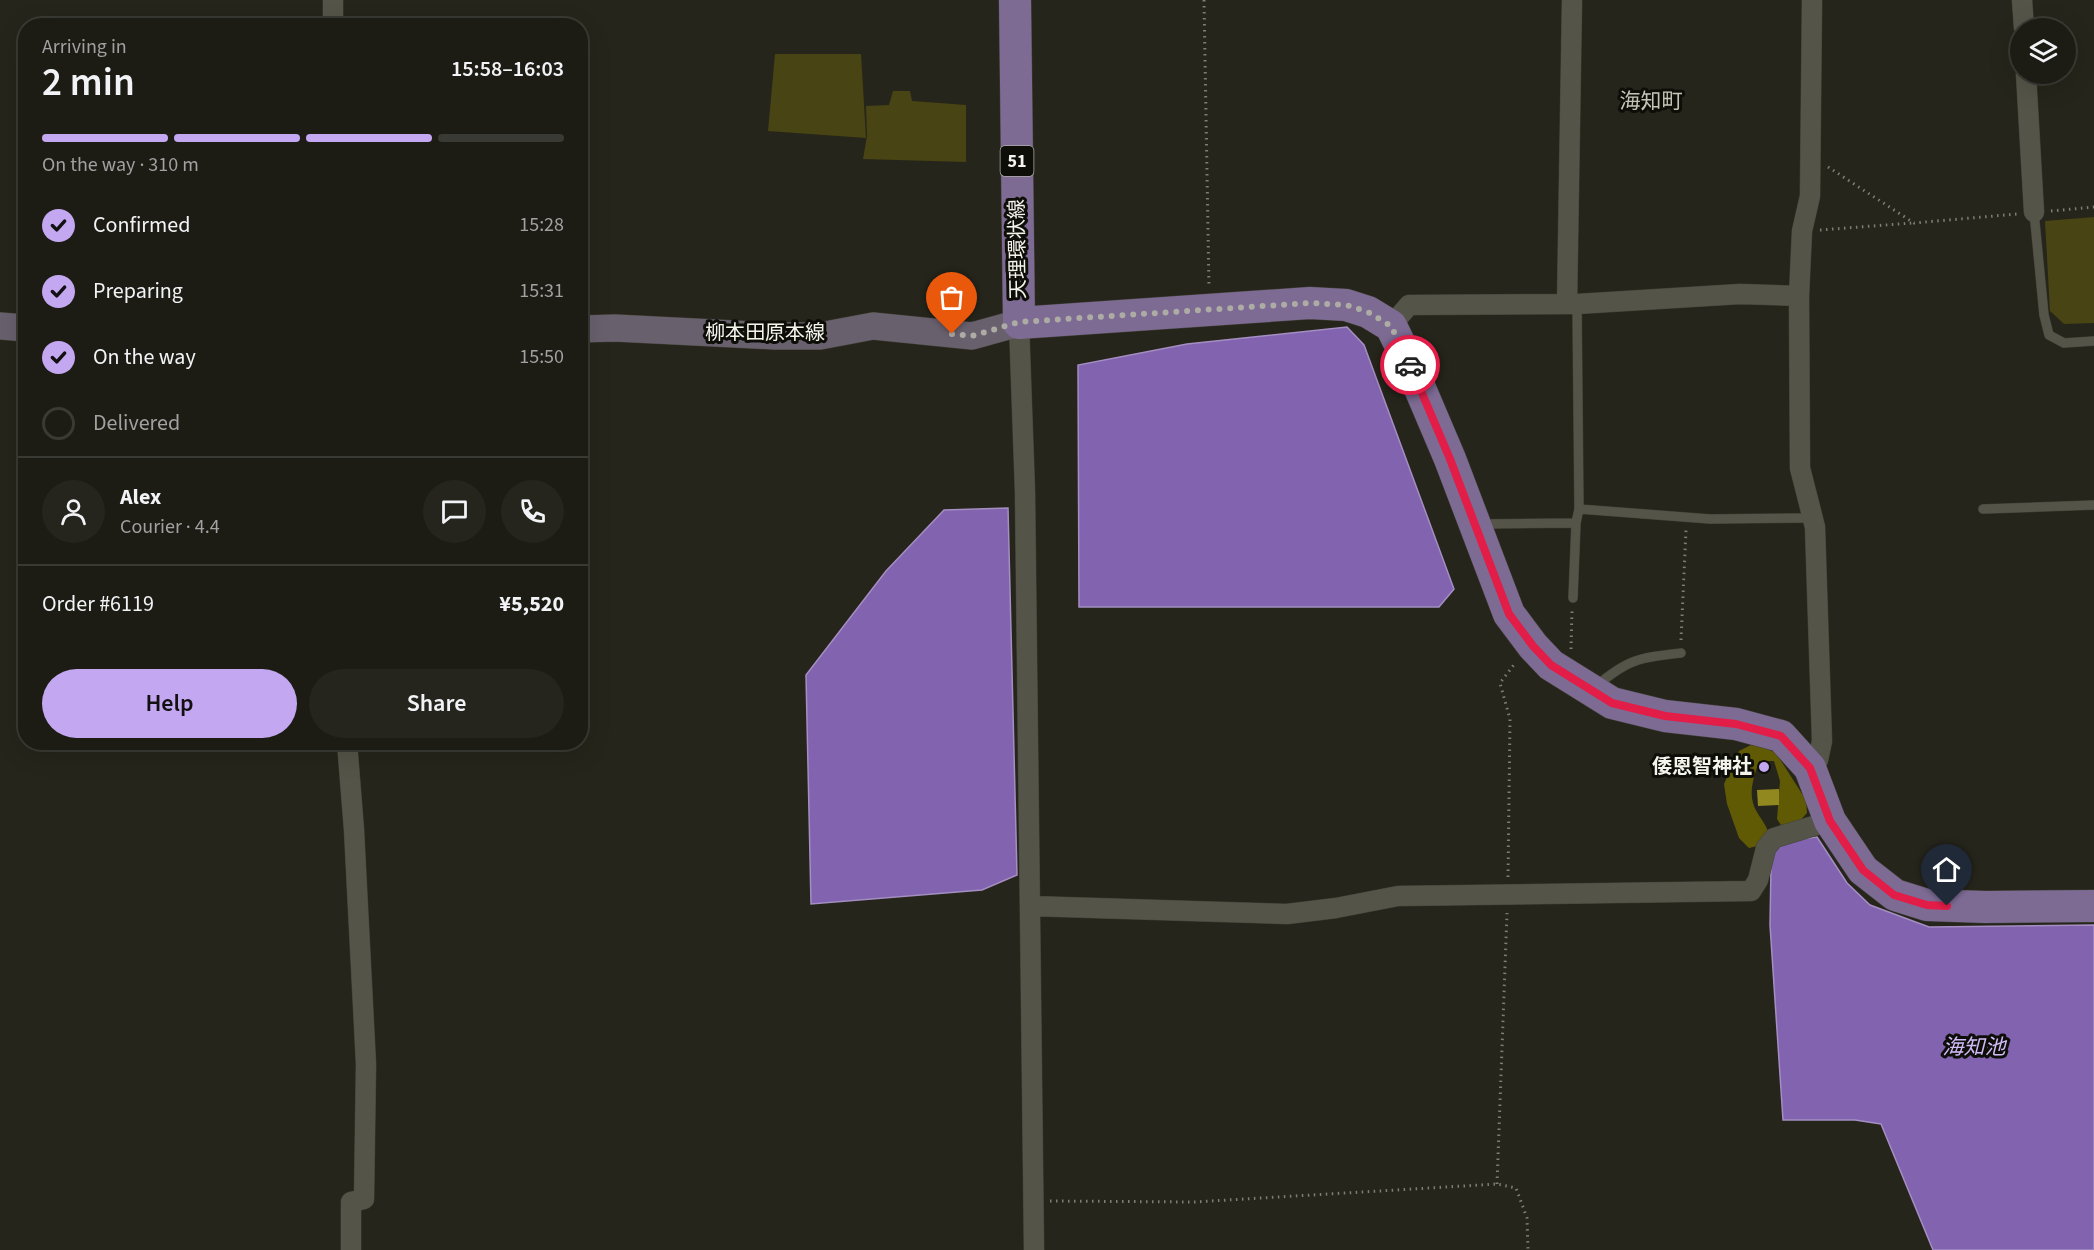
<!DOCTYPE html>
<html lang="en">
<head>
<meta charset="utf-8">
<style>
	body { margin:0; font-family:"Source Sans 3","Noto Sans JP",sans-serif; background:#25251d; color:#f1f3f6; height:100vh; display:flex; flex-direction:column; font-size:22px; white-space:nowrap }
	* { box-sizing:border-box; margin:0 }
	p { font-size:20px; color:#a0a1a0 }
	.icon { flex:none; width:33px; height:33px; fill:none; stroke:currentColor; stroke-width:2; stroke-linecap:round; stroke-linejoin:round }
	.map { position:relative; flex:1; overflow:hidden }
	.sheet { position:absolute; left:18px; top:18px; width:570px; height:732px; display:flex; flex-direction:column; background:#1c1c14; border-radius:24px; box-shadow:0 6px 24px #0002,0 0 0 2px #3a3a34 }
	.sheet>* { flex:none }
	.fabs { position:absolute; left:2010px; top:18px; display:grid; gap:12px }
	.fabs a { display:grid; place-items:center; width:66px; height:66px; border-radius:50%; background:#1c1c14; box-shadow:0 6px 24px #0002,0 0 0 2px #3a3a34; font-size:30px }
	.pin { position:absolute; display:grid; place-items:center; width:51px; height:51px; color:#fff; margin:-62px -26px; border-radius:50% 50% 50% 0; rotate:-45deg; box-shadow:0 0 6px #0007 }
	.pin .icon { rotate:45deg }
	.courier { position:absolute; display:grid; place-items:center; width:60px; height:60px; margin:-30px; border:4px solid #e11d48; border-radius:50%; background:#fff; color:#222; box-shadow:0 2px 8px #0007 }
	.overview em { font-style:normal; font-weight:600 }
	.overview div { display:flex; flex-direction:column-reverse }
	.overview { display:flex; align-items:center; justify-content:space-between; height:102px; padding:0 24px }
	h1 { font-size:39px; font-weight:600; line-height:45px }
	.bar { display:grid; grid-template-columns:repeat(4,1fr); gap:9px 6px; align-content:center; height:72px; padding:0 24px }
	.bar i { height:8px; border-radius:4px; background:#3a3a34 }
	.bar .current { background:#c4a7f1 }
	.bar p { grid-column:span 4 }
	.line { display:flex; align-items:center; gap:15px; padding:0 24px; border-top:2px solid #3a3a34 }
	.line div { flex:1 }
	.round { display:grid; place-items:center; flex:none; width:63px; height:63px; border-radius:32px; background:#25251d }
	ol { padding:0 24px; list-style:none }
	li { display:flex; align-items:center; gap:18px; height:66px }
	li p { margin-inline-start:auto }
	li .icon { padding:6px; border-radius:50%; background:#c4a7f1; color:#111; stroke-width:4 }
	li:last-child { color:#a0a1a0 }
	li i { width:33px; height:33px; border:3px solid #3a3a34; border-radius:50% }
	.button { display:flex; gap:12px; margin-top:auto; padding:12px 24px }
	.button a { flex:1; height:69px; border-radius:36px; background:#c4a7f1; color:#111; font-size:24px; font-weight:600; line-height:69px; text-align:center }
	.button a+a { background:#25251d; color:#f1f3f6 }
	.map>svg:first-child { display:block }
</style>
</head>
<body>
<div class="map">
<svg width="2094" height="1250" viewBox="0 0 2094 1250">
	<rect width="100%" height="100%" fill="#26251b"/>
	<path fill="#494413" d="M775 54H861L866 138 768 131Z
		M893 91H910L912 101 966 105V162L863 159 867 136 866 106 889 105Z
		M2094 217V323L2064 324 2050 311 2045 221Z"/>
	<path fill="#615a04" d="M1751 745 1764 747 1776 753 1806 800 1807 813 1794 827 1781 825 1777 819 1780 781 1774 761H1759C1755 774 1749 789 1753 803 1758 822 1788 840 1749 848L1739 838 1727 804 1724 784 1739 751Z"/>
	<path fill="#8263af" stroke="#a48ec2" stroke-width="1.5" d="M1347 327 1364 345 1454 589 1439 607H1079L1078 365 1187 344Z
		M1008 508 1017 875 982 890 811 904 806 675 886 571 944 510Z
		M1817 837 1847 883 1870 905 1929 927 2094 925V1250H1933L1881 1124 1855 1120H1783L1770 925 1771 868 1777 842Z"/>
	<path fill="#918820" d="M1779 789V805L1758 806 1757 790Z"/>
	<g fill="none" stroke-linecap="round" stroke-linejoin="round">
		<defs>
			<path id="lane" d="M2034 212 2044 315 2049 335 2064 343 2094 341
				M1579 509 1710 519 1813 518
				M1983 509 2094 505
				M1480 524 1576 523
				M1573 598 1576 523 1579 509 1577 304
				M1595 687C1628 659 1638 658 1681 653"/>
			<path id="street" d="M333 0V26
				M2022 0 2024 28
				M2026 74 2034 212
				M1567 304 1572 0
				M1019 323 1025 492 1034 1250
				M1391 326 1409 305 1577 304 1740 294 1799 296
				M347 742 354 830 366 1064 364 1199 351 1202V1250
				M1810 768 1818 760 1822 741 1815 527 1800 468 1799 296 1802 231 1810 196 1812 0
				M1030 906 1287 914 1336 908 1398 896 1751 891 1758 880 1766 848 1774 838 1830 821"/>
			<path id="secondary" d="M0 326 26 328
				M580 329 615 328 775 336H820L873 326 972 336 1019 323"/>
			<path id="primary" d="M1015 0 1019 323 1310 303 1346 305 1368 312 1391 326 1410 365 1450 459 1509 614 1533 646 1551 665 1612 703 1665 716 1736 724 1781 736 1810 768 1830 821 1863 870 1895 895 1927 905 1985 907 2094 906"/>
		</defs>
		<use href="#lane" stroke="#414138" stroke-width="10"/>
		<use href="#street" stroke="#414138" stroke-width="21"/>
		<use href="#secondary" stroke="#414138" stroke-width="28"/>
		<use href="#primary" stroke="#414138" stroke-width="33"/>
		<path stroke="#7e7e75" stroke-width="3" stroke-dasharray="1.5 4.5" stroke-linecap="butt" d="M1204 0 1209 288
			M1828 167 1914 223 2017 214
			M2051 211 2094 207
			M1820 230 1912 223
			M1681 640 1686 530
			M1571 649 1572 611
			M1508 877 1510 719 1500 683 1516 662
			M1497 1184 1507 913
			M1050 1201 1194 1202 1497 1184 1516 1188 1527 1218 1528 1250"/>
		<use href="#lane" stroke="#545448" stroke-width="9"/>
		<use href="#street" stroke="#545448" stroke-width="20"/>
		<use href="#secondary" stroke="#69606e" stroke-width="27"/>
		<use href="#primary" stroke="#7d6b94" stroke-width="32"/>
	</g>
	<g fill="none" stroke-linecap="round" stroke-linejoin="round">
		<path stroke="#acaca4" stroke-width="6" stroke-dasharray="0 10.8" d="M952 334 972 336 1019 322 1310 303 1346 305 1368 312 1391 326 1410 365"/>
		<path stroke="#e11d48" stroke-width="8" d="M1410 365 1450 459 1509 614 1533 646 1551 665 1612 703 1665 716 1736 724 1781 736 1810 768 1830 821 1863 870 1894 895 1927 905 1947 906"/>
	</g>
	<circle fill="#c4a7f1" stroke="#0e0e09" stroke-width="2" cx="1764" cy="767" r="6"/>
	<g text-anchor="middle" dominant-baseline="central" stroke-width="6" stroke-linejoin="round" paint-order="stroke">
		<rect fill="#0e0e09" stroke="#afafa9" stroke-width="1.5" x="1000.5" y="146" width="33" height="30" rx="4.5"/>
		<g font-size="18" font-weight="bold" fill="#f4f4ed">
			<text x="1017" y="161">51</text>
		</g>
		<g font-size="20" fill="#f4f4ed" stroke="#0e0e09">
			<text transform="translate(1018 249) rotate(-91)">天理環状線</text>
			<text x="765" y="333">柳本田原本線</text>
		</g>
		<g font-size="20" font-weight="bold" fill="#f4f4ed" stroke="#0e0e09" text-anchor="end">
			<text x="1752" y="767">倭恩智神社</text>
		</g>
		<g font-size="21" fill="#c5c4b7" stroke="#0e0e09">
			<text x="1651" y="101">海知町</text>
		</g>
		<g font-size="21" font-style="italic" fill="#d1baf8" stroke="#0e0e09">
			<text x="1974" y="1047">海知池</text>
		</g>
	</g>
</svg>
<div class="fabs">
<a><svg class="icon" aria-label="layers" viewBox="0 0 24 24"><path d="M12 4l9 5-9 5-9-5zM3 14l9 5 9-5"/></svg></a>
</div>
<div class="pin" style="left:952px;top:334px;background:#ea580c"><svg class="icon" aria-label="bag" viewBox="0 0 24 24"><path d="M5 8h14l-1 12H6zM9 8a3 3 0 0 1 6 0"/></svg></div>
<div class="pin" style="left:1947px;top:906px;background:#1f2937"><svg class="icon" aria-label="home" viewBox="0 0 24 24"><path d="M3 11l9-7 9 7M6 9v11h12V9"/></svg></div>
<div class="courier" style="left:1410px;top:365px"><svg class="icon" aria-label="car" viewBox="0 0 24 24"><path d="M5 17H2v-5l4-1 3-4h7l3 4 3 1v5h-3M9 17h6M6 11h13"/><circle cx="7" cy="17" r="2"/><circle cx="17" cy="17" r="2"/></svg></div>
<section class="sheet">
<div class="overview"><div><h1>2 min</h1><p>Arriving in</p></div><em>15:58–16:03</em></div>
<div class="bar"><i class="current"></i><i class="current"></i><i class="current"></i><i></i><p>On the way · 310 m</p></div>
<ol>
<li><svg class="icon" aria-label="check" viewBox="0 0 24 24"><path d="M5 12l5 5 9-10"/></svg>Confirmed<p>15:28</p></li>
<li><svg class="icon" aria-label="check" viewBox="0 0 24 24"><path d="M5 12l5 5 9-10"/></svg>Preparing<p>15:31</p></li>
<li><svg class="icon" aria-label="check" viewBox="0 0 24 24"><path d="M5 12l5 5 9-10"/></svg>On the way<p>15:50</p></li>
<li><i></i>Delivered</li>
</ol>
<div class="line" style="height:108px"><a class="round"><svg class="icon" aria-label="person" viewBox="0 0 24 24"><circle cx="12" cy="8" r="4"/><path d="M4 21q1-7 8-7t8 7"/></svg></a><div><b>Alex</b><p>Courier · 4.4</p></div><a class="round"><svg class="icon" aria-label="chat" viewBox="0 0 24 24"><path d="M4 5h16v11H9l-5 4z"/></svg></a><a class="round"><svg class="icon" aria-label="phone" viewBox="0 0 24 24"><path d="M5 4h4l2 5-3 2q2 4 5 5l2-3 5 2v4C11 20 4 13 5 4z"/></svg></a></div>
<div class="line" style="height:78px"><div>Order #6119</div><b>¥5,520</b></div>
<div class="button"><a>Help</a><a>Share</a></div>
</section>
</div>
</body>
</html>
